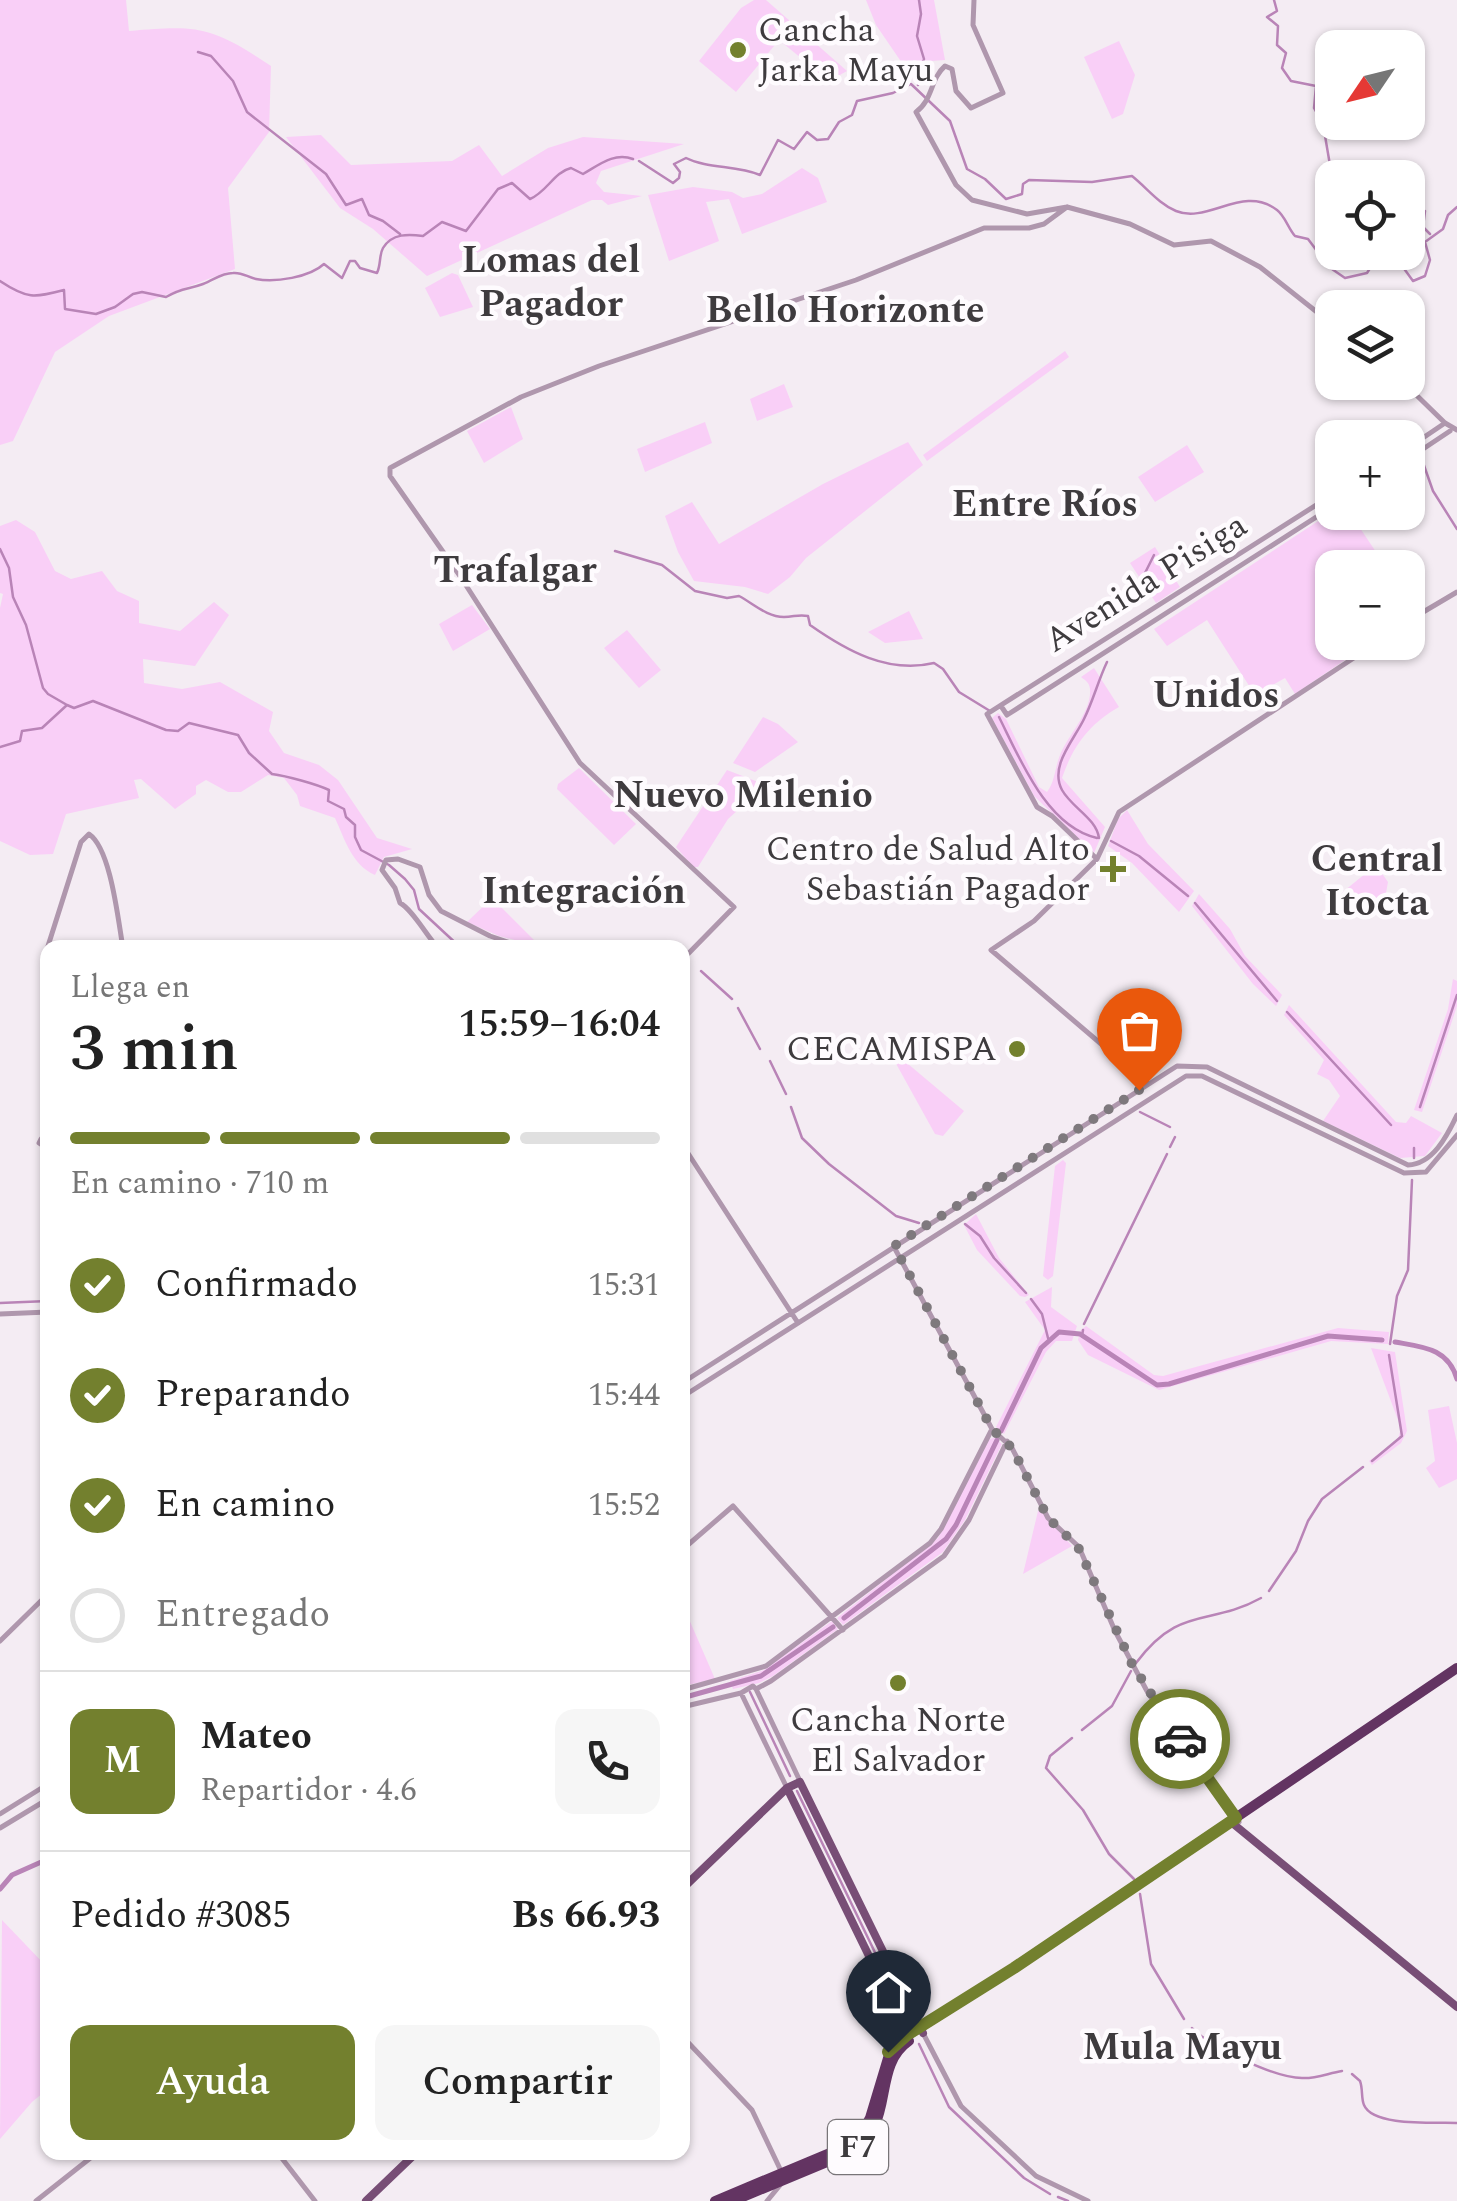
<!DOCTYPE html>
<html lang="es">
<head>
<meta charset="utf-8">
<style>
	body { margin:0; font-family:Spectral,serif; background:#f6f6f6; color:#222; height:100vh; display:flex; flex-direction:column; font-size:38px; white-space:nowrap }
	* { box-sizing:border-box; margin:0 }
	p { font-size:32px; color:#767676 }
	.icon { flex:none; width:55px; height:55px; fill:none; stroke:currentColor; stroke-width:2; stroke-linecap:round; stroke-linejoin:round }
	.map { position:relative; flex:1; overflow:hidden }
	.panel { position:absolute; left:40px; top:940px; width:650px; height:1220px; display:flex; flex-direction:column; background:#fff; border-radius:20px; box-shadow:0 2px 8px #0004 }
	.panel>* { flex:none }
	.needle { width:65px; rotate:235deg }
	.controls { position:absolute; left:1315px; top:30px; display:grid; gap:20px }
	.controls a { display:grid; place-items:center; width:110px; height:110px; border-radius:20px; background:#fff; box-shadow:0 2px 8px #0004; font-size:50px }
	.pin { position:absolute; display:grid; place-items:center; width:85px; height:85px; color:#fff; margin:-102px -42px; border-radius:50% 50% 50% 0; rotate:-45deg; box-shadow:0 0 10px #0007 }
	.pin .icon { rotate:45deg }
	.courier { position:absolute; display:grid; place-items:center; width:100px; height:100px; margin:-50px; border:8px solid #73802e; border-radius:50%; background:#fff; color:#222; box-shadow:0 2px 12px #0007 }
	.summary em { font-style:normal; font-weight:600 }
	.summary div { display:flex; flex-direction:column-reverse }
	.summary { display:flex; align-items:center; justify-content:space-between; height:170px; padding:0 30px }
	h1 { font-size:65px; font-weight:600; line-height:75px }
	.bar { display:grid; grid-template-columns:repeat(4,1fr); gap:15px 10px; align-content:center; height:120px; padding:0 30px }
	.bar i { height:12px; border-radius:8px; background:#e0e0e0 }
	.bar .current { background:#73802e }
	.bar p { grid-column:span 4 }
	.line { display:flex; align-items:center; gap:25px; padding:0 30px; border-top:2px solid #e0e0e0 }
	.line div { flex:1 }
	.round { display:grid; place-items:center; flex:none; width:105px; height:105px; border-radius:20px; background:#f6f6f6 }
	ol { padding:0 30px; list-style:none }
	li { display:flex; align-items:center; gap:30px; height:110px }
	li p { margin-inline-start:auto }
	li .icon { padding:10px; border-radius:50%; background:#73802e; color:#fff; stroke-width:4 }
	li:last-child { color:#767676 }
	li i { width:55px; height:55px; border:5px solid #e0e0e0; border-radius:50% }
	.primary-button { display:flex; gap:20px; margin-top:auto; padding:20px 30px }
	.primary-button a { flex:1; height:115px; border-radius:20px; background:#73802e; color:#fff; font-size:40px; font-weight:600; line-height:115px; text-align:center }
	.primary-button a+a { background:#f6f6f6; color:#222 }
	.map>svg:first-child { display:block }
</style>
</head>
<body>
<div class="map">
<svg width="1457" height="2201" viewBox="0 0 1457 2201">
	<rect width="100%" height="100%" fill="#f4ecf3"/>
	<path fill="#f9cff7" d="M0 0H126L129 31C199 25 211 26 271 66L269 132 228 188 235 269 109 316 55 352 13 441 0 445Z
		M754 0H766L847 71 829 81 779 40 736 92 699 61 741 8Z
		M866 0H934L945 60 902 63 876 25Z
		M1119 41 1135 75 1123 114 1112 119 1084 57Z
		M321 135 351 165 452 161 479 145 502 176 548 148 583 137 684 144 601 171 596 183 604 192 642 196 608 205 602 200H592L427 276 373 229 340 208 286 137Z
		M802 168 818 178 827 202 742 234 729 199 706 202 719 241 669 261 648 195 693 187 732 192 743 198 762 194Z
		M452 273 458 275 473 307 440 317 425 288Z
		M1065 351 1069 357 927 461 923 455Z
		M784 384 793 407 757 421 750 399Z
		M511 407 523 439 484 463 467 431Z
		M705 422 712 443 645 472 637 449Z
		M908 442 923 465 806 558 790 577 768 594 745 587 694 581 678 552 665 516 692 502 719 544 823 484Z
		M1187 445 1204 472 1155 502 1138 477Z
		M1332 512 1350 513 1386 567 1332 568V642L1370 643 1295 694 1285 678 1255 695 1207 620 1167 646 1154 629Z
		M16 520 35 532 55 571 71 579 102 571 117 591 139 601V623L180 631 214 602 229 615 195 666 143 659 144 683 182 689 220 682 273 712 269 731 284 753 319 765 338 780 377 838 412 849 384 857 375 875C352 865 345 840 335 818L300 806 297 795 284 778 268 775 241 792H228L206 780 196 786V794L175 809 141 779 134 780 139 798 66 814 53 854 30 855 0 841V608L3 594 0 593V526Z
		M1155 547 1180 587 1156 603 1130 563Z
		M472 605 490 629 453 651 439 624Z
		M909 611 923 639 885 643 868 632Z
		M627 630 661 670 639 688 604 648Z
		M1094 668 1119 707C1089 724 1073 746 1062 778L1105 827 1094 853 1034 796 992 718 998 713 1006 719 1039 787 1047 792C1055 782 1055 767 1060 755 1068 735 1092 711 1090 689 1089 682 1086 681 1081 677Z
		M763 717 778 724 798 742 755 772 733 763Z
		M579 768 636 824 614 845 557 789 558 784Z
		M727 770 766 785 728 819 698 867H693L676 847Z
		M1127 810 1148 844 1194 891 1179 912 1132 863 1108 846 1118 819Z
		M1376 865 1388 882 1386 893 1363 910 1339 895Z
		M1199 894 1230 929 1245 956 1282 995 1276 1006 1253 984 1192 906Z
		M492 898 541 947 499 936 467 922Z
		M1453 979 1457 981V1006L1422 1112 1414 1110 1448 1009Z
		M1289 1005 1396 1122 1406 1123 1411 1116 1442 1133 1425 1156 1400 1158 1323 1121 1340 1096 1329 1080 1317 1074 1324 1060 1284 1015Z
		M895 1053 964 1111 943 1136 935 1134 894 1060Z
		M1063 1160 1066 1163 1053 1276 1048 1280 1043 1276 1055 1166Z
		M976 1214 999 1258 1029 1295 1025 1297 1020 1296 977 1250 964 1225Z
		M1052 1287 1051 1307 1077 1326 1072 1341H1056L1046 1352 1004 1434 996 1427 1045 1330 1025 1302Z
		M1086 1326 1154 1375 1163 1376 1338 1328 1389 1332 1388 1344 1331 1341 1159 1390 1088 1355 1078 1340 1080 1331Z
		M1371 1348 1395 1352 1407 1431 1401 1443 1372 1465 1369 1461 1398 1439 1401 1428Z
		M1449 1406 1457 1443V1479L1439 1488 1426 1468 1435 1461 1428 1410Z
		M995 1437 1002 1444 965 1520 943 1552 843 1625 837 1618 938 1538 984 1447 988 1440Z
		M1040 1510 1072 1546 1023 1574 1038 1511Z
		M682 1603 715 1679 683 1686H682Z
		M832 1621 838 1629 773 1676 759 1683 733 1689 730 1681 764 1670Z
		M2 1920 47 1967 48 2089 32 2102 0 2139Z"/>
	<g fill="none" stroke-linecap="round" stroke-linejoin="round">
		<path stroke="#b984b7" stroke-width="2.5" d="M1274 0 1277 11 1267 17 1278 26 1277 45 1286 53 1282 68 1291 81 1316 86 1314 108 1323 124 1331 171 1335 178
			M198 52 211 56 233 81 247 112 326 174 346 205 362 199 369 215 383 221 400 234
			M918 85 924 59 917 36 921 14 919 0
			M639 161 673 183 679 178 680 172 674 164 686 158C708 169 736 165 760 175L778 140 794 149 807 132 817 140 828 139 839 122 852 115 857 101 893 93 911 84 950 121 967 169 985 179 1006 199 1022 194 1023 184 1029 180 1092 182 1132 176C1147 188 1159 204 1176 211 1208 224 1243 184 1277 210 1285 216 1288 228 1295 236L1308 239 1329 267 1345 278 1367 273 1372 265
			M1408 214 1411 220 1425 211 1423 227 1430 234
			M1392 252 1413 281 1425 276 1430 260 1425 242 1443 229 1448 215 1457 207
			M1375 258 1377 252
			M0 281C27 299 34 298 64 290L65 309 96 314 115 307 133 294 142 292 166 297C183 287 187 290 203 284 214 280 221 273 233 273 242 272 247 277 256 279 275 283 310 277 324 264L342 278 350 261H355L360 268 377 273C381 265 379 255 383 248 392 233 409 234 423 236L442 222 466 231 498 189 512 183 530 199C547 192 554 172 571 168L583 174C599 165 614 152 633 159
			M1421 457 1433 491 1457 529
			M0 549 9 568 13 597 26 625 43 688 48 694 67 705
			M615 551 662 565 695 591 727 598 739 596C754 604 767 617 784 617 794 617 798 614 808 616L810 625C847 651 888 674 934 663L943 669 959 692 990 711
			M1142 579 1154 555
			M999 717C1020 759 1047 827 1097 838
			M0 747 20 741 22 731 42 728 67 705 74 708 93 701 166 730 178 731 189 723 238 735 249 753 272 774C287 776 316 784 329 790L328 801 344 809 346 817 355 825V837L361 850 389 865 405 879 414 890 419 909 461 948
			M1099 838C1096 818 1072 808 1062 790 1049 766 1074 740 1084 719 1093 701 1098 681 1107 662
			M1111 841 1139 856 1188 896
			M1195 903 1277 1001
			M701 971 732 999
			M738 1008 760 1049
			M1287 1012 1391 1125
			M770 1061 786 1094
			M791 1107 802 1138 829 1164 896 1216 919 1223
			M1420 1107 1457 995
			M1140 1112 1170 1127
			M1170 1147 1175 1137
			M1414 1148V1158
			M965 1224 980 1236 994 1258 1026 1293
			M1031 1299 1042 1314 1048 1338
			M0 1303 48 1301
			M1084 1324 1167 1154
			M1082 1336 1083 1330
			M1390 1344 1397 1296 1408 1270 1412 1180
			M1372 1461 1402 1436 1389 1355
			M1269 1591 1296 1551 1308 1521 1322 1499 1363 1467
			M1136 1663C1180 1604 1209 1627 1261 1598
			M750 1692 790 1776
			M1082 1730 1112 1706 1131 1671
			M1072 1738 1050 1756 1046 1768 1083 1810 1109 1854 1134 1879
			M797 1791 911 2027
			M1140 1894 1151 1964 1184 2019
			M1192 2028C1210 2047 1275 2078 1302 2078 1315 2079 1329 2073 1342 2071
			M919 2044 949 2107 1024 2178 1050 2194
			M1352 2074 1360 2081C1363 2089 1361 2098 1364 2105 1373 2127 1436 2122 1457 2123
			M1058 2197 1068 2201"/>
		<path stroke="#b984b7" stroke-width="5" d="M1395 1342C1423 1347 1448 1348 1457 1379
			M1001 1431 1041 1348 1059 1332 1080 1334 1157 1385 1169 1384 1328 1336 1382 1340
			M844 1618 946 1539 956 1525 997 1440
			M682 1698 761 1676 833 1627
			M0 1889 12 1875 48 1859"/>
		<path stroke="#af97ad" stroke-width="5" d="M974 0 973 25 1003 93 971 108 956 91 952 69 945 66C930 79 933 100 916 112L956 185 972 200 1027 214 1067 207 1130 224 1174 245 1211 241 1260 267 1332 324
			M1403 382 1445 423 1457 430
			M1408 448 1445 423
			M1408 459 1450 431
			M1408 621 1457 592
			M1001 706 1007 715 1332 507
			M1097 859 1052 816 1037 807 987 714 1332 495
			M48 946 81 842 89 834C111 849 118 920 123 948
			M438 948C427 936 412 909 400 903L395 888 382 870 386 860 398 859 420 867 429 895 441 911 490 936 525 948
			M682 960 734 907 580 763 460 576 390 476V468L521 397 599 366 856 280 984 228H1029L1044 224 1067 207
			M1148 1084 991 950 1034 921 1097 859 1119 812 1378 642
			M48 1139H41L39 1143 48 1149
			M682 1144 798 1323
			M894 1247 992 1429 1012 1448 1048 1518 1079 1547 1115 1631 1148 1693 1239 1822
			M0 1314 48 1312
			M682 1383 1177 1066 1207 1067 1408 1165C1433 1164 1447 1136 1457 1115
			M682 1397 1186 1076H1202L1404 1173 1426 1172 1457 1135
			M682 1550 733 1506 843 1630
			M0 1641 48 1594
			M756 1689 800 1781
			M682 1690 766 1666 930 1543 941 1529 992 1429
			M741 1693 787 1788
			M682 1707 741 1693 753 1686 756 1689 771 1681 944 1556 969 1520 1007 1441
			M0 1814 48 1784
			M0 1828 48 1799
			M923 2033 961 2106 1036 2176 1088 2201
			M682 2036 752 2110 782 2173
			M277 2152 315 2201
			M36 2201 98 2152
			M767 2201 781 2184"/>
		<path stroke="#784e76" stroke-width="8" d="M787 1788 908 2036
			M1231 1822 1457 2007
			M682 1889 787 1788 800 1782 923 2033
			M366 2201 417 2152"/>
		<path stroke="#633462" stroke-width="10" d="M715 2201 844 2147 860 2136 870 2118 892 2045 1014 1968 1457 1668
			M733 2201 849 2153C898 2127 870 2068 909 2041"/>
	</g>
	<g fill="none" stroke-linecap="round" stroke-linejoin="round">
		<path stroke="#7e797d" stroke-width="10" stroke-dasharray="0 18" d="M1139 1090 894 1246 992 1429 1012 1448 1048 1518 1078 1547 1132 1664 1180 1739"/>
		<path stroke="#73802e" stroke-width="12" d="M888 2052 907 2035 1014 1968 1236 1818 1180 1739"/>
	</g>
	<g fill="#73802e" stroke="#fefbfe" stroke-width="4">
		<circle cx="738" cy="50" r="10"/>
		<path d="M1108 854h10v10h10v10h-10v10h-10v-10h-10v-10h10z"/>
		<circle cx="1017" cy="1049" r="10"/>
		<circle cx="898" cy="1683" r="10"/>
	</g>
	<g text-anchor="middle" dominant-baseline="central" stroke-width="9" stroke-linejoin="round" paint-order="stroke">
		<rect fill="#fefbfe" stroke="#787578" stroke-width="2.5" x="828" y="2120" width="60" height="54" rx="8"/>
		<g font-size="32" font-weight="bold" fill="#3e3b3e">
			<text x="858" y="2147">F7</text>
		</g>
		<g font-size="35" fill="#3e3b3e" stroke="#fefbfe" text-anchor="end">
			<text x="758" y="30" text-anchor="start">Cancha<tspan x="758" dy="40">Jarka Mayu</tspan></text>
			<text x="1090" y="849">Centro de Salud Alto<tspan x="1090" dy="40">Sebastián Pagador</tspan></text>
			<text x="997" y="1049">CECAMISPA</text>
			<text x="898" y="1720" text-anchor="middle">Cancha Norte<tspan x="898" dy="40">El Salvador</tspan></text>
		</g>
		<g font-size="35" fill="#3e3b3e" stroke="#fefbfe">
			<text transform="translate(1146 583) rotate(-32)">Avenida Pisiga</text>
		</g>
		<g font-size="38" font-weight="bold" fill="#3e3b3e" stroke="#fefbfe">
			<text x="551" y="261">Lomas del<tspan x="551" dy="44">Pagador</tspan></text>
			<text x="845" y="311">Bello Horizonte</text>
			<text x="1045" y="505">Entre Ríos</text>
			<text x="515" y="571">Trafalgar</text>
			<text x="1216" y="696">Unidos</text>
			<text x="743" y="796">Nuevo Milenio</text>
			<text x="1377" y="860">Central<tspan x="1377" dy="44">Itocta</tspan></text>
			<text x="584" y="892">Integración</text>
			<text x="1182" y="2048">Mula Mayu</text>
		</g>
	</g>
</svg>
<div class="controls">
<a><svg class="needle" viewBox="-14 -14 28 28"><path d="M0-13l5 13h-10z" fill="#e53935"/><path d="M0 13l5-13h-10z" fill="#767676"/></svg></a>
<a><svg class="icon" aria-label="locate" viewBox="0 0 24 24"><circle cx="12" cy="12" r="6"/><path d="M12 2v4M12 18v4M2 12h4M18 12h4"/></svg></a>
<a><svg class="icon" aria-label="layers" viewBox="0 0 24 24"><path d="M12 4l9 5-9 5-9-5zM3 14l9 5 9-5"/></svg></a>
<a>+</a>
<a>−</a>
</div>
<div class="pin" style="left:1139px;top:1090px;background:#ea580c"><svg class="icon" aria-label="bag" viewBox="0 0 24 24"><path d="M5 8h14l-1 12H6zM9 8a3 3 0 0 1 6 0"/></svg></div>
<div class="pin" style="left:888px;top:2052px;background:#1f2937"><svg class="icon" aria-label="home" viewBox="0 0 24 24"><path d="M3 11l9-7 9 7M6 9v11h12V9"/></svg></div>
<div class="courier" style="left:1180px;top:1739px"><svg class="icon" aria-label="car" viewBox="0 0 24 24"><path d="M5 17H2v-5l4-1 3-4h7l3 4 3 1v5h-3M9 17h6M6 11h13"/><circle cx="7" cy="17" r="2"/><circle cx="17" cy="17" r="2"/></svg></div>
<section class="panel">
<div class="summary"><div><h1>3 min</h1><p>Llega en</p></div><em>15:59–16:04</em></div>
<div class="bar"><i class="current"></i><i class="current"></i><i class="current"></i><i></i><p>En camino · 710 m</p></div>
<ol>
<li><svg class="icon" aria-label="check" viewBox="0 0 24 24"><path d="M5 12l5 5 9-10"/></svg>Confirmado<p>15:31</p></li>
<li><svg class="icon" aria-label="check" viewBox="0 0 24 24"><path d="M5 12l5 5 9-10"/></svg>Preparando<p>15:44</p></li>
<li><svg class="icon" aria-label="check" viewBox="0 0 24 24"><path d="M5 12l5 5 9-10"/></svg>En camino<p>15:52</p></li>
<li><i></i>Entregado</li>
</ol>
<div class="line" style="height:180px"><b class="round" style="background:#73802e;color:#fff">M</b><div><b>Mateo</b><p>Repartidor · 4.6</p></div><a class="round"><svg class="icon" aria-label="phone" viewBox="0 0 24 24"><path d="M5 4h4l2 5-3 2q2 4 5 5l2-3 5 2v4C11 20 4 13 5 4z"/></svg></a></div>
<div class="line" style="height:130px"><div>Pedido #3085</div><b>Bs 66.93</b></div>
<div class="primary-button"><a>Ayuda</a><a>Compartir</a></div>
</section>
</div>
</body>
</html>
